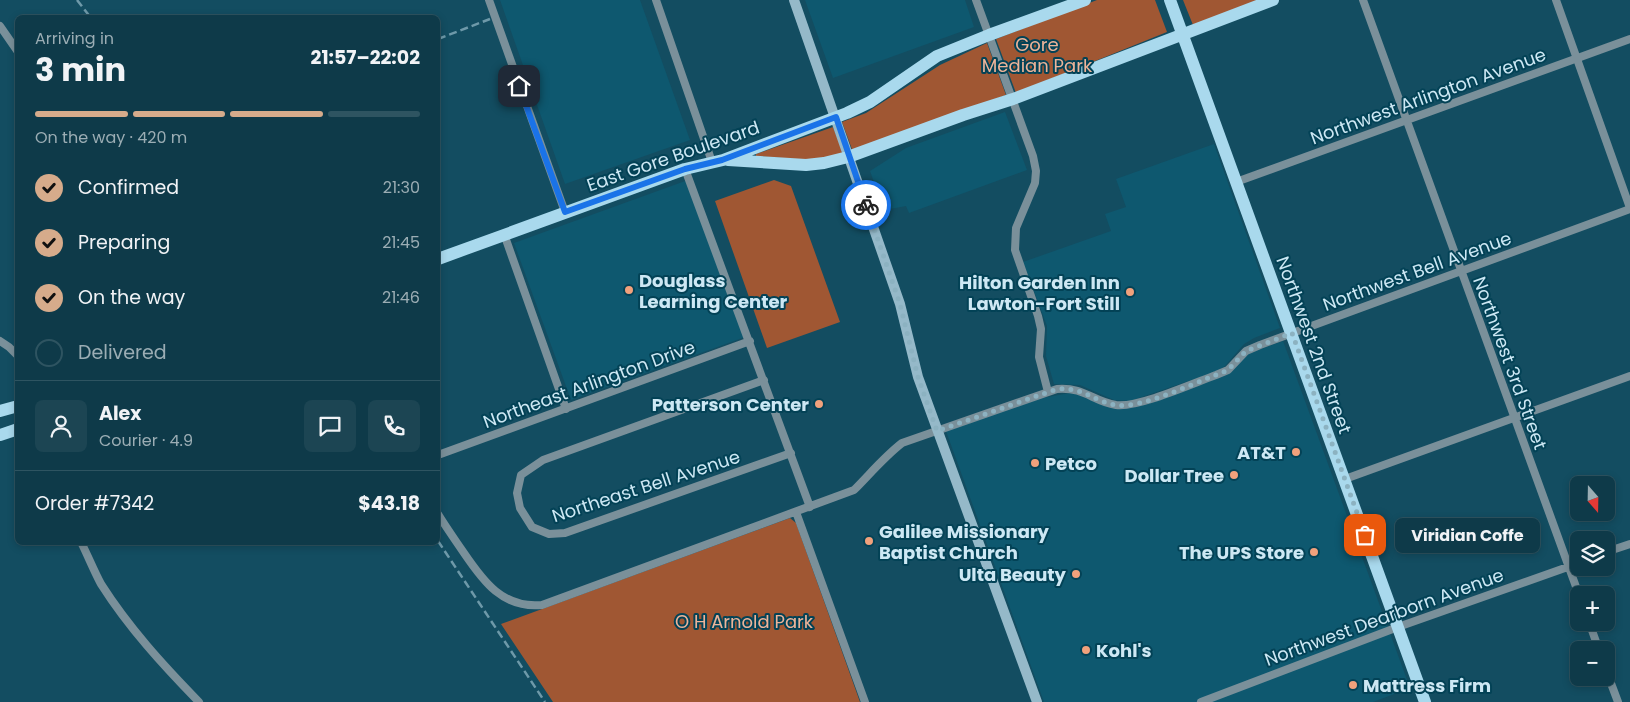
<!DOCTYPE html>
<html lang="en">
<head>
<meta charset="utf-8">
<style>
	body { margin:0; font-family:Poppins,sans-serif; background:#1c4553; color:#f1f3f6; height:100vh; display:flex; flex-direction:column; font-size:19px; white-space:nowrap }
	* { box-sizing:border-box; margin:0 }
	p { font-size:16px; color:#9badb4 }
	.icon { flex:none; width:28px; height:28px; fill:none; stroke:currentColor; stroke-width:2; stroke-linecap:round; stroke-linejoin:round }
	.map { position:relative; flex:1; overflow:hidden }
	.side { position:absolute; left:15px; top:15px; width:425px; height:530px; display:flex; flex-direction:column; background:#0e3a49; border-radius:8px; box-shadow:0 2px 8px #0003,0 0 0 1px #2e5461 }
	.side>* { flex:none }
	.needle { width:32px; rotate:160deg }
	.tools { position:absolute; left:1570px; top:476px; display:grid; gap:10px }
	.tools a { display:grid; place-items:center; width:45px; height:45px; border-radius:8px; background:#0e3a49; box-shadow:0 2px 8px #0003,0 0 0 1px #2e5461; font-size:25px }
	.pin { position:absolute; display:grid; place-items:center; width:42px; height:42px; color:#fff; margin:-21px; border-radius:10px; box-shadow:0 2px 8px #0006 }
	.courier { position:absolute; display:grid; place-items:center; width:50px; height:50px; margin:-25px; border:4px solid #1a73e8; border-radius:50%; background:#fff; color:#222; box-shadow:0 1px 6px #0007 }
	.bubble { position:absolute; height:35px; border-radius:8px; background:#0e3a49; box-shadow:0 2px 8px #0003,0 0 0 1px #2e5461; font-size:16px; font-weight:700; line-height:35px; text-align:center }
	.head em { font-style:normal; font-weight:700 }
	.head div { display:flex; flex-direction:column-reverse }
	.head { display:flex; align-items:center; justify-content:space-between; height:85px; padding:0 20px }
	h1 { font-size:32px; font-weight:700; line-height:38px }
	.bar { display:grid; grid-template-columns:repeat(4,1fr); gap:8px 5px; align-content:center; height:60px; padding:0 20px }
	.bar i { height:6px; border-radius:4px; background:#2e5461 }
	.bar .selected { background:#d6ab8b }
	.bar p { grid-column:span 4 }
	.line { display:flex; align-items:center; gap:12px; padding:0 20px; border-top:1px solid #2e5461 }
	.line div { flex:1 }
	.round { display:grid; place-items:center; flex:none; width:52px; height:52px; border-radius:8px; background:#1c4553 }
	ol { padding:0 20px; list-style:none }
	li { display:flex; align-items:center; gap:15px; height:55px }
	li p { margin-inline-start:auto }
	li .icon { padding:5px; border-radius:50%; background:#d6ab8b; color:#111; stroke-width:4 }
	li:last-child { color:#9badb4 }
	li i { width:28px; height:28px; border:2px solid #2e5461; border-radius:50% }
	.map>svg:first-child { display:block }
</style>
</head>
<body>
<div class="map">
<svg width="1630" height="702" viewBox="0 0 1630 702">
	<rect width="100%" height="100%" fill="#134d61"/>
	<path fill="#0e586f" d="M500 0H640L690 140 565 184Z
		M805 0H965L974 27 833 78Z
		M1005 112 1027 170 909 213 906 206 884 210 870 171 906 148Z
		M1214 144 1280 328 1254 338 1244 344 1225 366 1218 371 1130 401 1114 400 1080 385 1054 384 1046 356 1047 326 1023 262 1111 231 1105 214 1126 207 1116 179Z
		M688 180 745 337 571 400 514 243Z
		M1283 341 1410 688 1373 702H1044L946 431 1037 399 1070 393 1079 395 1112 408 1135 407 1215 378 1250 353Z"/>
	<path fill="#a05733" d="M1097 0H1155L1167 32 1016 93 996 39Z
		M1183 0H1258L1193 25Z
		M987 43 1006 95 853 152 842 122 866 113 940 65Z
		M833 127 844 155 808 160 756 156V154Z
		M774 180 791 186 840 322 767 348 715 201Z
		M790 518 796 523 860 702H553L501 624Z"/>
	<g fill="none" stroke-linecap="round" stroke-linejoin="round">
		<path stroke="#7a909a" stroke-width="8" d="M489 0 565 212
			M656 0 712 162
			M976 0 1033 156 1036 171 1035 183 1016 228 1015 250 1038 316 1041 329 1039 357 1048 392
			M1363 0 1579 595
			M1556 0 1630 208
			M0 26 18 52
			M685 169 810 507
			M1236 182 1630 39
			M504 234 566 409
			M0 341 9 347 18 356
			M764 380 543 460 521 475 517 493 520 508 532 527 549 534 565 533 791 453
			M438 455 750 341
			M1345 479 1630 376
			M796 512 865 702
			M438 514C446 527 455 540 464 553 483 581 503 609 542 605L854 490C870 474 884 457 902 443L1057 389C1085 387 1092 401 1116 405 1138 408 1194 383 1216 375L1228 370 1246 351 1260 345 1630 209
			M81 542C88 556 94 571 101 584 129 628 163 665 199 702
			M1606 552 1630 544
			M1589 622 1599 650
			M1606 670 1618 702
			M1201 702 1398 627 1579 563"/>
		<path stroke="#95b9c9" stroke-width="10" d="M794 0 900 304 918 377 1037 702"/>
		<path stroke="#a9d9ed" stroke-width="12" d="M1170 0 1425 702
			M728 160 806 165 824 163 848 157 963 115 1013 99 1273 0
			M438 259 685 169 723 160 847 113 870 102 937 56 989 35 1085 0
			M0 411 18 406
			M0 435 18 429"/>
		<path stroke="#6e99a9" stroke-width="2.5" stroke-dasharray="8 4" stroke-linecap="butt" d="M77 0 91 18
			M438 39 490 19
			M438 541 545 702"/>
	</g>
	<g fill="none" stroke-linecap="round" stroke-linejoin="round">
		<path stroke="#8cb2c1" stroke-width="5" stroke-dasharray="0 9" d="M866 205 900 304 918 377 937 431 1057 389C1085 387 1092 401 1116 405 1140 409 1192 384 1216 375L1228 370 1246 351 1292 333 1365 535"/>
		<path stroke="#1a73e8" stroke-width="6" d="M519 86 565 212 685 169 722 160 836 117 866 205"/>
	</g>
	<g fill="#f1a17c" stroke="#034256" stroke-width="2">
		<circle cx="629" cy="290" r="5"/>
		<circle cx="1130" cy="292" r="5"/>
		<circle cx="819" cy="404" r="5"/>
		<circle cx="1296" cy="452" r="5"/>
		<circle cx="1035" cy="463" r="5"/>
		<circle cx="1234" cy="475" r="5"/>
		<circle cx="869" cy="541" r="5"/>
		<circle cx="1314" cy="552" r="5"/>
		<circle cx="1076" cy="574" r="5"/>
		<circle cx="1086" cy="650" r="5"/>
		<circle cx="1353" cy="685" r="5"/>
	</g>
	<g text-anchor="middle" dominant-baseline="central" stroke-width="4" stroke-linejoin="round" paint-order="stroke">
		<g font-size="18" fill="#edb499" stroke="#034256">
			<text x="1037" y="44">Gore<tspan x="1037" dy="21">Median Park</tspan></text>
			<text x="744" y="621">O H Arnold Park</text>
		</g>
		<g font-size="18" fill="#cde8f4" stroke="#034256">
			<text transform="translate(1428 96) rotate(-20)">Northwest Arlington Avenue</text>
			<text transform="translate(673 156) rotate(-19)">East Gore Boulevard</text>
			<text transform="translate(1417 271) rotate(-20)">Northwest Bell Avenue</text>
			<text transform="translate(1314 345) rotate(70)">Northwest 2nd Street</text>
			<text transform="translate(1510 363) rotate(70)">Northwest 3rd Street</text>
			<text transform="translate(589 384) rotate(-20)">Northeast Arlington Drive</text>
			<text transform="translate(646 486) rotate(-18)">Northeast Bell Avenue</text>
			<text transform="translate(1384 617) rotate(-20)">Northwest Dearborn Avenue</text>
		</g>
		<g font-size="18" font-weight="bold" fill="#cde8f4" stroke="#034256" text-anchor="end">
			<text x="639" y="280" text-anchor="start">Douglass<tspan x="639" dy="21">Learning Center</tspan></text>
			<text x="1120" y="282">Hilton Garden Inn<tspan x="1120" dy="21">Lawton-Fort Still</tspan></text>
			<text x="809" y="404">Patterson Center</text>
			<text x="1286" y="452">AT&amp;T</text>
			<text x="1045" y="463" text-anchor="start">Petco</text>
			<text x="1224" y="475">Dollar Tree</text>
			<text x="879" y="531" text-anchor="start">Galilee Missionary<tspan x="879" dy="21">Baptist Church</tspan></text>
			<text x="1304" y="552">The UPS Store</text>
			<text x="1066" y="574">Ulta Beauty</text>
			<text x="1096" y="650" text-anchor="start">Kohl's</text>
			<text x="1363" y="685" text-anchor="start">Mattress Firm</text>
		</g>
	</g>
</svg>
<div class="tools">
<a><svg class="needle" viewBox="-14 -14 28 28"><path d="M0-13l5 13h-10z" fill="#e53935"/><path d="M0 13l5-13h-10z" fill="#9badb4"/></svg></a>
<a><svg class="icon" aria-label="layers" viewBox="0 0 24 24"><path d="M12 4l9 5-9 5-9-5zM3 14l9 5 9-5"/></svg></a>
<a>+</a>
<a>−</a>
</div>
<div class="pin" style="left:1365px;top:535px;background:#ea580c"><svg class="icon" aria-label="bag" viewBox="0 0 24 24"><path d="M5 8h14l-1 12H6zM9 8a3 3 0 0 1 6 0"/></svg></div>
<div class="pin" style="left:519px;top:86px;background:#1f2937"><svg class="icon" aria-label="home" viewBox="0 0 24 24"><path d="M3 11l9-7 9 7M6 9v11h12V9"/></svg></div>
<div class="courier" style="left:866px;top:205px"><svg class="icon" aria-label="bike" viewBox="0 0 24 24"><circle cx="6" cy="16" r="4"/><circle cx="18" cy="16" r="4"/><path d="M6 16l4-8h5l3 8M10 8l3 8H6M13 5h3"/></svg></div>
<div class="bubble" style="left:1395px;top:518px;width:145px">Viridian Coffe</div>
<section class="side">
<div class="head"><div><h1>3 min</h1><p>Arriving in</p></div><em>21:57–22:02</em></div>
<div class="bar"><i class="selected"></i><i class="selected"></i><i class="selected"></i><i></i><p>On the way · 420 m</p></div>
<ol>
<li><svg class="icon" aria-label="check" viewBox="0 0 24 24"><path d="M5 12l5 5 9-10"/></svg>Confirmed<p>21:30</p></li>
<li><svg class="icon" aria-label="check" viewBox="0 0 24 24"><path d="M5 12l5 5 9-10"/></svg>Preparing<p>21:45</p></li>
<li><svg class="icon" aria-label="check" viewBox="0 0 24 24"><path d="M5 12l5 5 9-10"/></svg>On the way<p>21:46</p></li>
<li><i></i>Delivered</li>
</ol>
<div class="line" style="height:90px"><a class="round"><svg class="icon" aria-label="person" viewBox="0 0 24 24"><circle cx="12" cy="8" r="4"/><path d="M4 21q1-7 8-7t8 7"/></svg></a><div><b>Alex</b><p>Courier · 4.9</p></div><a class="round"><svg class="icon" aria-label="chat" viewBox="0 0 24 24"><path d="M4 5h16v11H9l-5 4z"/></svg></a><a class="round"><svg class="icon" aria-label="phone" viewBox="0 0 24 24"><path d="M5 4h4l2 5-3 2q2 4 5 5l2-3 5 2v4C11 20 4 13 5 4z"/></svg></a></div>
<div class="line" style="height:65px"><div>Order #7342</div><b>$43.18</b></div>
</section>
</div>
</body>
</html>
